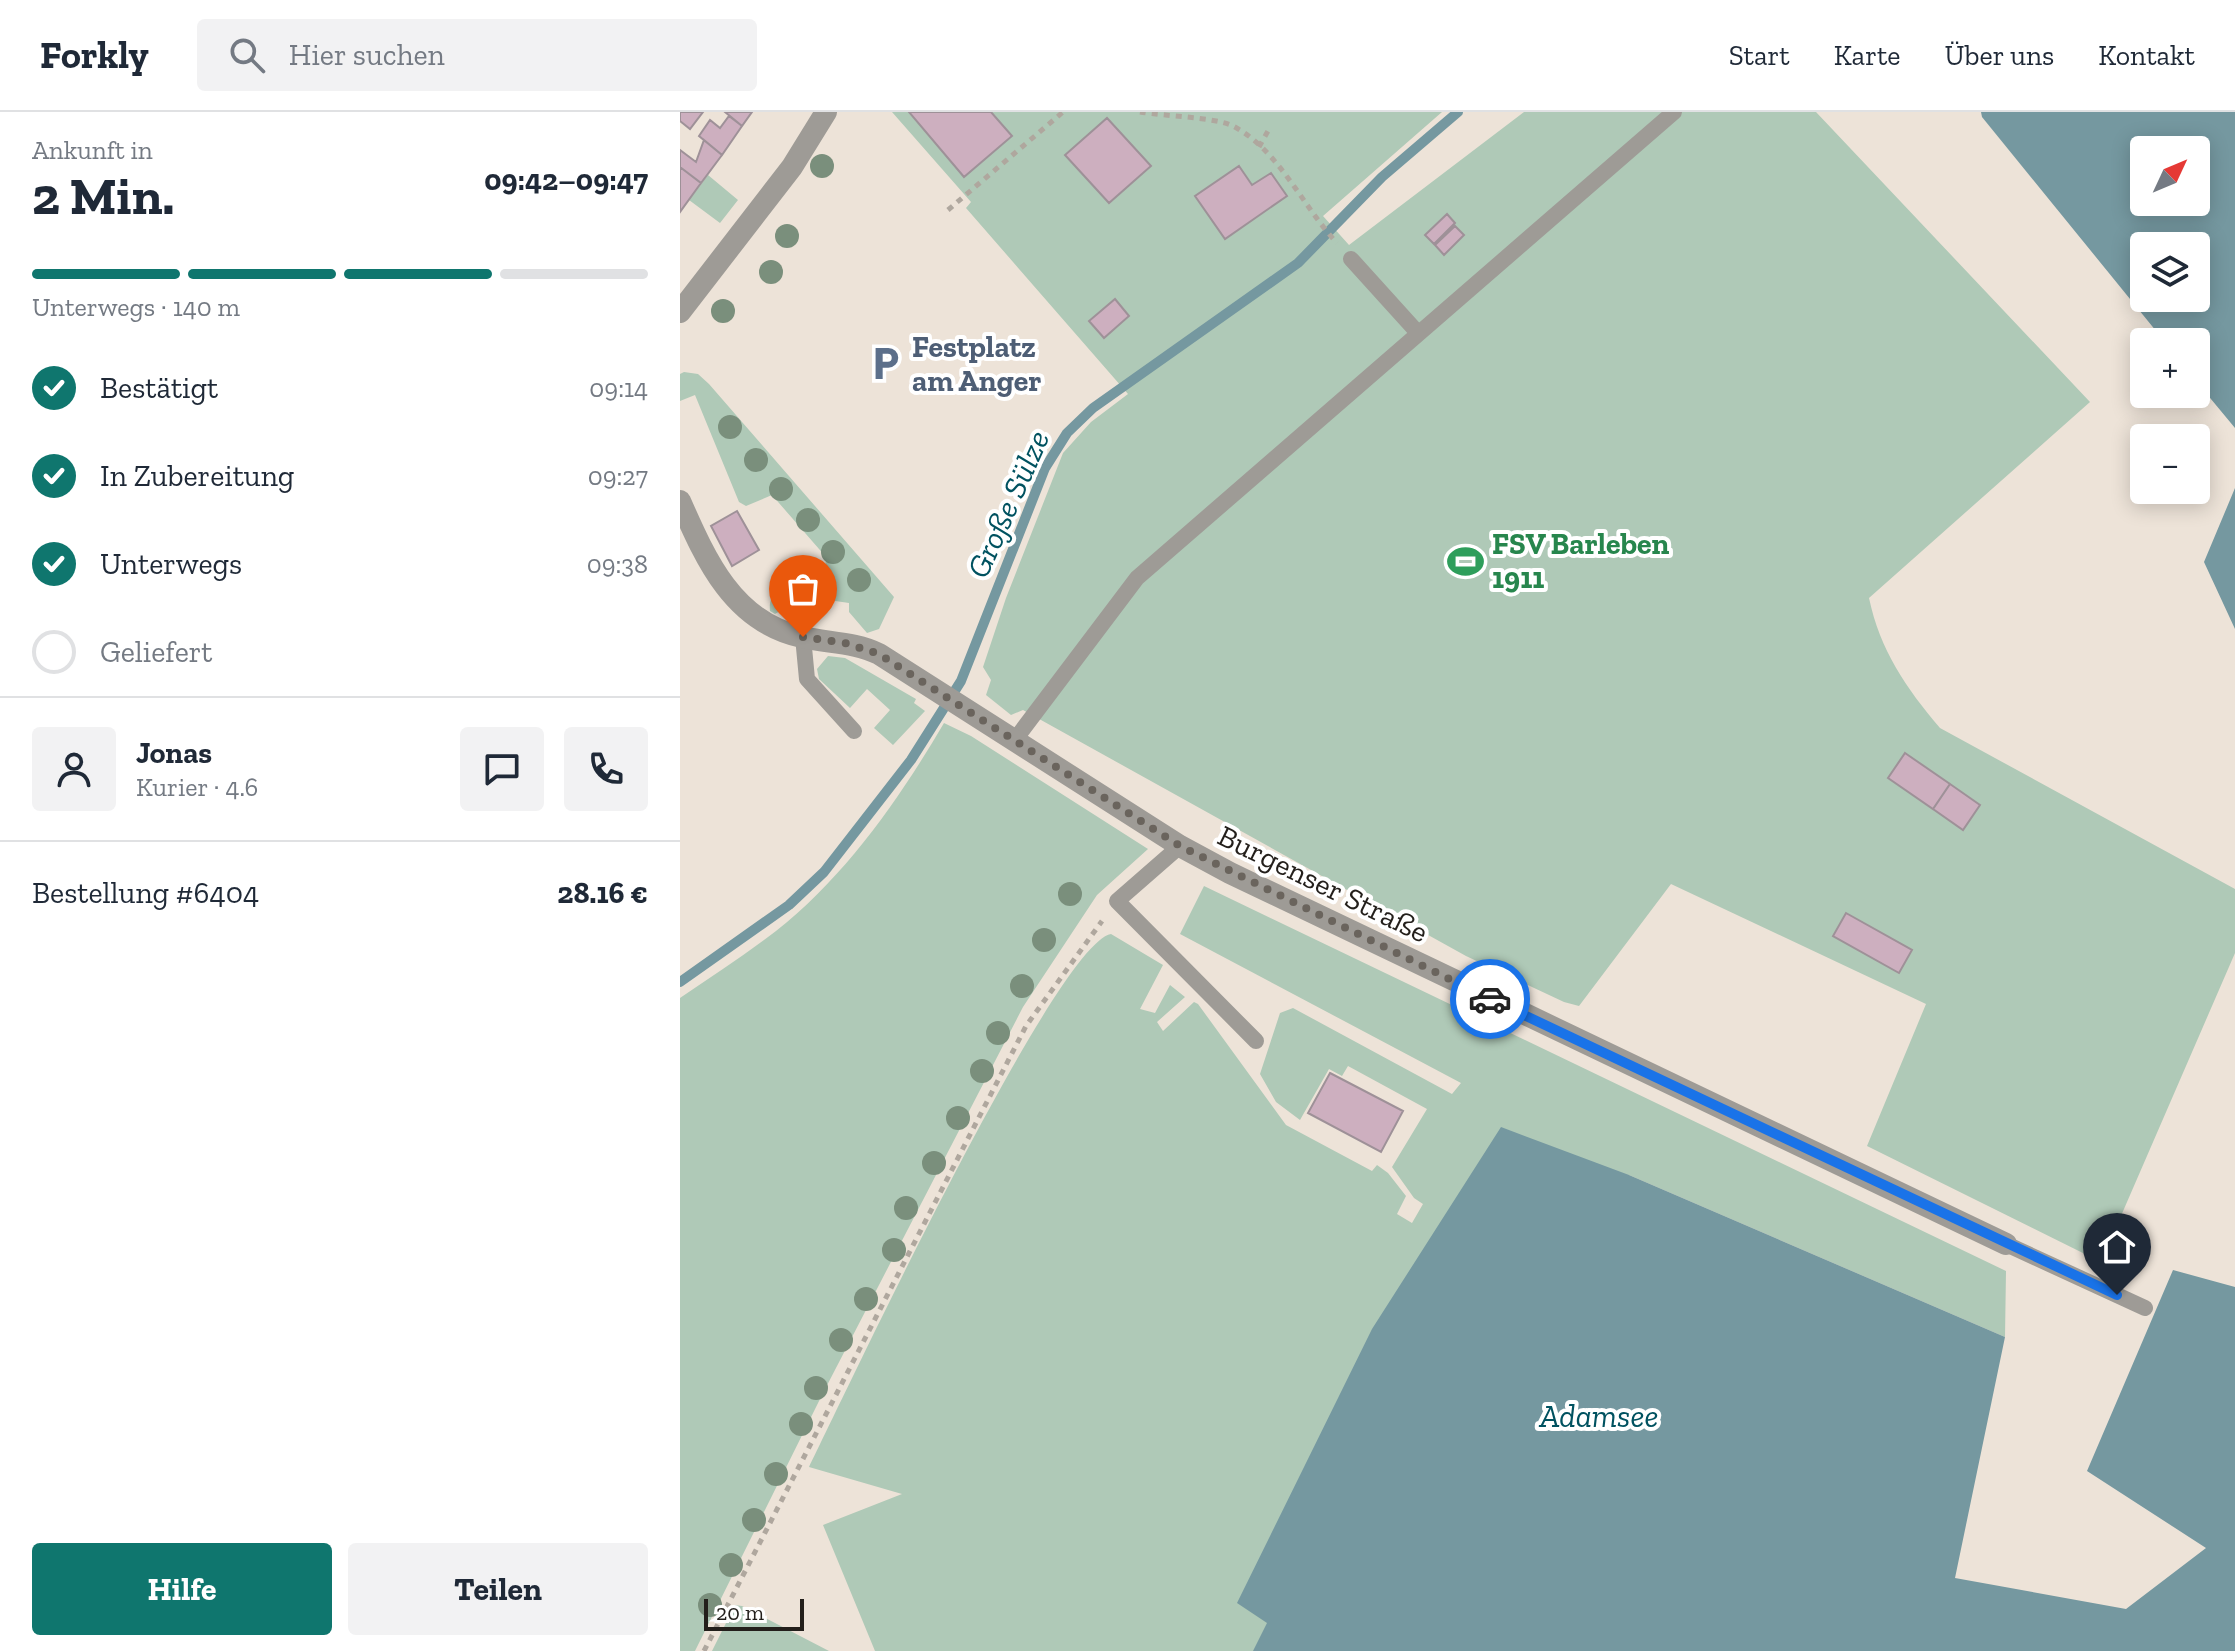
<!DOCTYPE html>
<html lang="de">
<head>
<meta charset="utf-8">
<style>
	body { margin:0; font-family:"Zilla Slab",serif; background:#f2f2f3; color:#1f2937; height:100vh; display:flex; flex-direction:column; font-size:30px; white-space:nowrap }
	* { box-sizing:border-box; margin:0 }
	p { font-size:26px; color:#747a83 }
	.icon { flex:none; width:44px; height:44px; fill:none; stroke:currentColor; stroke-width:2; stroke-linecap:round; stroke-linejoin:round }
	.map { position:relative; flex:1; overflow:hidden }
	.side { display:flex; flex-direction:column; background:#fff; width:680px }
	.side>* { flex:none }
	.needle { width:52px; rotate:46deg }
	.controls { position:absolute; left:1450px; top:24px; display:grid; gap:16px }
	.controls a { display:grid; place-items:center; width:80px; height:80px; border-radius:8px; background:#fff; box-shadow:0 4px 20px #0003; font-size:40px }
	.scale { position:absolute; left:24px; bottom:20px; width:100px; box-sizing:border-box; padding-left:8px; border:4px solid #231f1b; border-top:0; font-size:22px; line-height:28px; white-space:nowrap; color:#231f1b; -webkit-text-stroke:6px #fff; paint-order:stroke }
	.pin { position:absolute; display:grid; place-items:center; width:68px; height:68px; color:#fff; margin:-82px -34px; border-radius:50% 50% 50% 0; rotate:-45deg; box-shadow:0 0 8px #0007 }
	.pin .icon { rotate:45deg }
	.courier { position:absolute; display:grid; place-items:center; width:80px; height:80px; margin:-40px; border:6px solid #1a73e8; border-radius:50%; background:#fff; color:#222; box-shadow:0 2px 10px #0007 }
	.summary em { font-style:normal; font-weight:700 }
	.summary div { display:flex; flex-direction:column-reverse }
	.summary { display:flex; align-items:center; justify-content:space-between; height:136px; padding:0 32px }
	h1 { font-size:52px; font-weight:700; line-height:60px }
	.bar { display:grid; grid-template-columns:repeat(4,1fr); gap:12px 8px; align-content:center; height:96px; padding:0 32px }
	.bar i { height:10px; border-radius:6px; background:#e0e1e3 }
	.bar .selected { background:#0f766e }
	.bar p { grid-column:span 4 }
	.line { display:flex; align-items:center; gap:20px; padding:0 32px; border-top:2px solid #e0e1e3 }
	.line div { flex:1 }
	.round { display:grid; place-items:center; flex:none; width:84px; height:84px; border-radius:8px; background:#f2f2f3 }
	ol { padding:0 32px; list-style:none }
	li { display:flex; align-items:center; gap:24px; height:88px }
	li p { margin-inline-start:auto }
	li .icon { padding:8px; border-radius:50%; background:#0f766e; color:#fff; stroke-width:4 }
	li:last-child { color:#747a83 }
	li i { width:44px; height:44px; border:4px solid #e0e1e3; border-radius:50% }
	.button { display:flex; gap:16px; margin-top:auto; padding:16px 32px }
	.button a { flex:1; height:92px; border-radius:8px; background:#0f766e; color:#fff; font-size:32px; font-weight:700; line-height:92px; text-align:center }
	.button a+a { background:#f2f2f3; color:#1f2937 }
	header { display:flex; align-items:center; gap:48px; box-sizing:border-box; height:112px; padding:0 40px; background:#fff; border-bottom:2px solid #e0e1e3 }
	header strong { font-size:38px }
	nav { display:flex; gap:44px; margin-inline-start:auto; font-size:28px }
	.search { width:560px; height:72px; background:#f2f2f3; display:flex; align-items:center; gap:20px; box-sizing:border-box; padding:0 28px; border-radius:8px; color:#747a83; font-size:30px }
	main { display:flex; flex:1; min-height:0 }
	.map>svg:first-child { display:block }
</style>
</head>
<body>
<header>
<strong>Forkly</strong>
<div class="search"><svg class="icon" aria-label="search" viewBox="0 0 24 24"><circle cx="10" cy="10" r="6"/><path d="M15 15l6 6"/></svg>Hier suchen</div>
<nav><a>Start</a><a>Karte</a><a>Über uns</a><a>Kontakt</a></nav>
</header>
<main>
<section class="side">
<div class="summary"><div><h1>2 Min.</h1><p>Ankunft in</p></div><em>09:42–09:47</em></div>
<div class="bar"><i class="selected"></i><i class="selected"></i><i class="selected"></i><i></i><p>Unterwegs · 140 m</p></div>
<ol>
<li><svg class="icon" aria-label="check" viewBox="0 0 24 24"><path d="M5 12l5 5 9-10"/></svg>Bestätigt<p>09:14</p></li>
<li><svg class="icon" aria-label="check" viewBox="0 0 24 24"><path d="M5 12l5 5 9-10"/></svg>In Zubereitung<p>09:27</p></li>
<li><svg class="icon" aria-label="check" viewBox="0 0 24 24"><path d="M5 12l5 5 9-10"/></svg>Unterwegs<p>09:38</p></li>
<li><i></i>Geliefert</li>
</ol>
<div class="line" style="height:144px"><a class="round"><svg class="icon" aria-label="person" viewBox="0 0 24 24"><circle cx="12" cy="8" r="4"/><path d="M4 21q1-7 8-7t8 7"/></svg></a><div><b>Jonas</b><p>Kurier · 4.6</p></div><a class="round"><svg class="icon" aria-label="chat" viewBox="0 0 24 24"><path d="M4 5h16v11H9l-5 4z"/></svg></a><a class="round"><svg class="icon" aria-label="phone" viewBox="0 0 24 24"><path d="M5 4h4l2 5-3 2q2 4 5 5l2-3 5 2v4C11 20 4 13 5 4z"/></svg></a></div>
<div class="line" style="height:104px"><div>Bestellung #6404</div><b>28.16 €</b></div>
<div class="button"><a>Hilfe</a><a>Teilen</a></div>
</section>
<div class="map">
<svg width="1555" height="1539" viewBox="0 0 1555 1539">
	<rect width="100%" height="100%" fill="#ede3d8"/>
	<path fill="#afc9b7" d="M212 0H762L643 104 669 133 844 0H1136L1410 290 1189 486C1200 538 1226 576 1260 616L1555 777V841L1421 1150 1187 1034 1246 892 991 772 899 894 884 890 786 844 343 598 331 603 306 583 311 568 303 555 326 486 383 341 411 310 448 282 286 96 291 90Z
		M28 63 58 88 40 111 9 88Z
		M4 260 18 262 29 272 214 485 199 517 187 521 169 500V491L108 482 107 495 95 502 90 499C88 484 101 464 115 460L129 468 140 466 145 459 146 445 92 383 66 394 59 390 15 283 0 289V262Z
		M148 544 165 546 236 587 234 591 245 599 213 633 194 616 210 598 187 577 170 596 139 567 137 557Z
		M264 611 291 624 468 737 417 783 343 895 142 1283 15 1539H0V886C32 864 65 843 96 819 165 765 220 686 264 611Z
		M524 774 1326 1159 1325 1225 949 1063 705 1539H195L143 1413 222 1382 129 1355C165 1282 376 832 431 822L483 853 460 897 475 901 490 873 505 885 477 910 483 919 514 890 518 892 606 1013 692 1059 697 1053 708 1061 726 1084 717 1102 732 1111 743 1092 734 1086 712 1055 747 997 668 954 662 964 649 957 620 1008 596 990 580 962 600 901 613 896 772 982 781 971 500 822Z
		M55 1493 62 1494 149 1539H32Z"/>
	<path fill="#7598a0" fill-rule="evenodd" d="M1301 0H1555V316L1516 269V230H1485L1302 5ZM1464 38H1516V90H1464ZM1464 134H1516V186H1464Z
		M1555 376V517L1524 450Z
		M821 1015 949 1063 1325 1225 1275 1466 1446 1497 1526 1436 1407 1359 1493 1158 1555 1175V1539H573L587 1511 557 1491 692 1217Z"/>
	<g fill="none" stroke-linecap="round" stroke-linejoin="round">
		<path stroke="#7598a0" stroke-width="10" d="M0 870 109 793 144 760 231 648 281 569 365 356 387 321 413 296 618 151 702 65 778 0"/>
	</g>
	<path fill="#cdafbf" stroke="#9e9198" stroke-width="2" d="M0 0H23L10 17 0 9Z
		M45 0H72L62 14Z
		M229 0H311L332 24 284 65Z
		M49 4 62 14 42 43 19 24 30 8 40 16Z
		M427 6 471 54 429 91 385 43Z
		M24 28 42 43 21 71 0 55V38L16 50Z
		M559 54 572 73 591 61 607 84 545 127 515 84Z
		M0 55 21 71 0 100Z
		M767 102 775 111 754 132 745 123Z
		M775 114 784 123 764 143 755 133Z
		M435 187 449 204 424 226 409 209Z
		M57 399 79 438 52 454 31 414Z
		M1225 641 1270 672 1253 697 1208 666Z
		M1270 672 1300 693 1283 718 1253 697Z
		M1166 801 1232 838 1219 861 1153 824Z
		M650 961 723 999 701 1040 628 1001Z"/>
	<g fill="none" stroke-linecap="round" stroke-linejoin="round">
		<path stroke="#afa79e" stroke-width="5" stroke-dasharray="6 6" stroke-linecap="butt" d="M460 0C482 4 535 5 553 14 599 38 623 95 657 131
			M579 35 588 19
			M268 98 383 0
			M24 1539 346 914 422 809"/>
		<path stroke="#9e9b96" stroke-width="16" d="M671 147 738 221
			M123 525 127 567 174 619
			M334 629 457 466 994 0
			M500 734 437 789 576 929
			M1326 1132 1465 1196"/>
		<path stroke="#9e9b96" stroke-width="22" d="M0 200 112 55 146 0
			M0 389C26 448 53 510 122 525 148 531 175 530 199 542L500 734 550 761 1326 1132"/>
	</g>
	<g fill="#7a8f7c">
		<circle cx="142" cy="54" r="12"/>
		<circle cx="107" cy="124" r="12"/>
		<circle cx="91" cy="160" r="12"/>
		<circle cx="43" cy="199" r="12"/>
		<circle cx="50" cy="315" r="12"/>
		<circle cx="76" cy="348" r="12"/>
		<circle cx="101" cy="377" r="12"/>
		<circle cx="128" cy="408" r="12"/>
		<circle cx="153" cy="440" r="12"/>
		<circle cx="179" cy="468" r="12"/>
		<circle cx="390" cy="782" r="12"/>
		<circle cx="364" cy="828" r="12"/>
		<circle cx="342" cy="874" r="12"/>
		<circle cx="318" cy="921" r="12"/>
		<circle cx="302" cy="959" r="12"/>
		<circle cx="278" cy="1006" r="12"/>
		<circle cx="254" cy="1051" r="12"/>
		<circle cx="226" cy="1096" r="12"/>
		<circle cx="214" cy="1138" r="12"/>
		<circle cx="186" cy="1187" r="12"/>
		<circle cx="161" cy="1228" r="12"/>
		<circle cx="136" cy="1276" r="12"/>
		<circle cx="121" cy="1312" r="12"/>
		<circle cx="96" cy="1362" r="12"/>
		<circle cx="74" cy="1408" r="12"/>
		<circle cx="51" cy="1453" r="12"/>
		<circle cx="30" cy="1493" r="12"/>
	</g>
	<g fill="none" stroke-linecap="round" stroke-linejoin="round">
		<path stroke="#6a645d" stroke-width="8" stroke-dasharray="0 14.4" d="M123 525 165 531 199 542 500 734 810 887"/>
		<path stroke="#1a73e8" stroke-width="10" d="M810 887 1437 1183"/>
	</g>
	<defs>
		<symbol id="parking-bare" viewBox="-9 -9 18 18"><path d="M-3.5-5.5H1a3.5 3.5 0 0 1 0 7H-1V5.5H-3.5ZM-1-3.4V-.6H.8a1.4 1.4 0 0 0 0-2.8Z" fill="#5c6f8a" stroke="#fff" stroke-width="2.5" paint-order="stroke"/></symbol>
		<symbol id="stadium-bare" viewBox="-9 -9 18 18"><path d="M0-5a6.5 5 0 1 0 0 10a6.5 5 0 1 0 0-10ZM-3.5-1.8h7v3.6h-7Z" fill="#2e9e5b" stroke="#fff" stroke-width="2.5" paint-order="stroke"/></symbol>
	</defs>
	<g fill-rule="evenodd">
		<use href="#parking-bare" x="180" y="226" width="51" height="51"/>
		<use href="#stadium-bare" x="760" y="424" width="51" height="51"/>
	</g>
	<g text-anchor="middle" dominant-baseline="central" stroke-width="8" stroke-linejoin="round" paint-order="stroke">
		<g font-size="30" font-weight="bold" fill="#4e5e75" stroke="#fff" text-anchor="start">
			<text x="232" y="235">Festplatz<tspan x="232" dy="34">am Anger</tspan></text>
		</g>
		<g font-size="30" font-weight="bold" fill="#27864d" stroke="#fff" text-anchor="start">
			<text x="812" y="432">FSV Barleben<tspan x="812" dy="34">1911</tspan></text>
		</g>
		<g font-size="30" fill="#231f1b" stroke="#fff">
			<text transform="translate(643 772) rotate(26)">Burgenser Straße</text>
		</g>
		<g font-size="32" font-style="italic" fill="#005260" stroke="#fff">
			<text transform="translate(328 392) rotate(-66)">Große Sülze</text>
			<text x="919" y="1304">Adamsee</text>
		</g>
	</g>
</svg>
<div class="controls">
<a><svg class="needle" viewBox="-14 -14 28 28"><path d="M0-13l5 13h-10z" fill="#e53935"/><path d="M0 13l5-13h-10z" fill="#747a83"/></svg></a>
<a><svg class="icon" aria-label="layers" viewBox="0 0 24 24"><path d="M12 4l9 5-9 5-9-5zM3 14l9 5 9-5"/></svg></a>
<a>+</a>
<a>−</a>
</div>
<div class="scale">20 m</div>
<div class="pin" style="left:123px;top:525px;background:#ea580c"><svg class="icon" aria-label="bag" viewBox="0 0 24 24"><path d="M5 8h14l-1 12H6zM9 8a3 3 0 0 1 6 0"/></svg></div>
<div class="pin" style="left:1437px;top:1183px;background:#1f2937"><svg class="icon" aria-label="home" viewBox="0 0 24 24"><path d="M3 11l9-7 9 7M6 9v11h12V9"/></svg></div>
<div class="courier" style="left:810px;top:887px"><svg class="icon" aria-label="car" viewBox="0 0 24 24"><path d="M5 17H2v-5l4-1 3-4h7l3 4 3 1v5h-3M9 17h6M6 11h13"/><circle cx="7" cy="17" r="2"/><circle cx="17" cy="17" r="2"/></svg></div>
</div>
</main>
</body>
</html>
